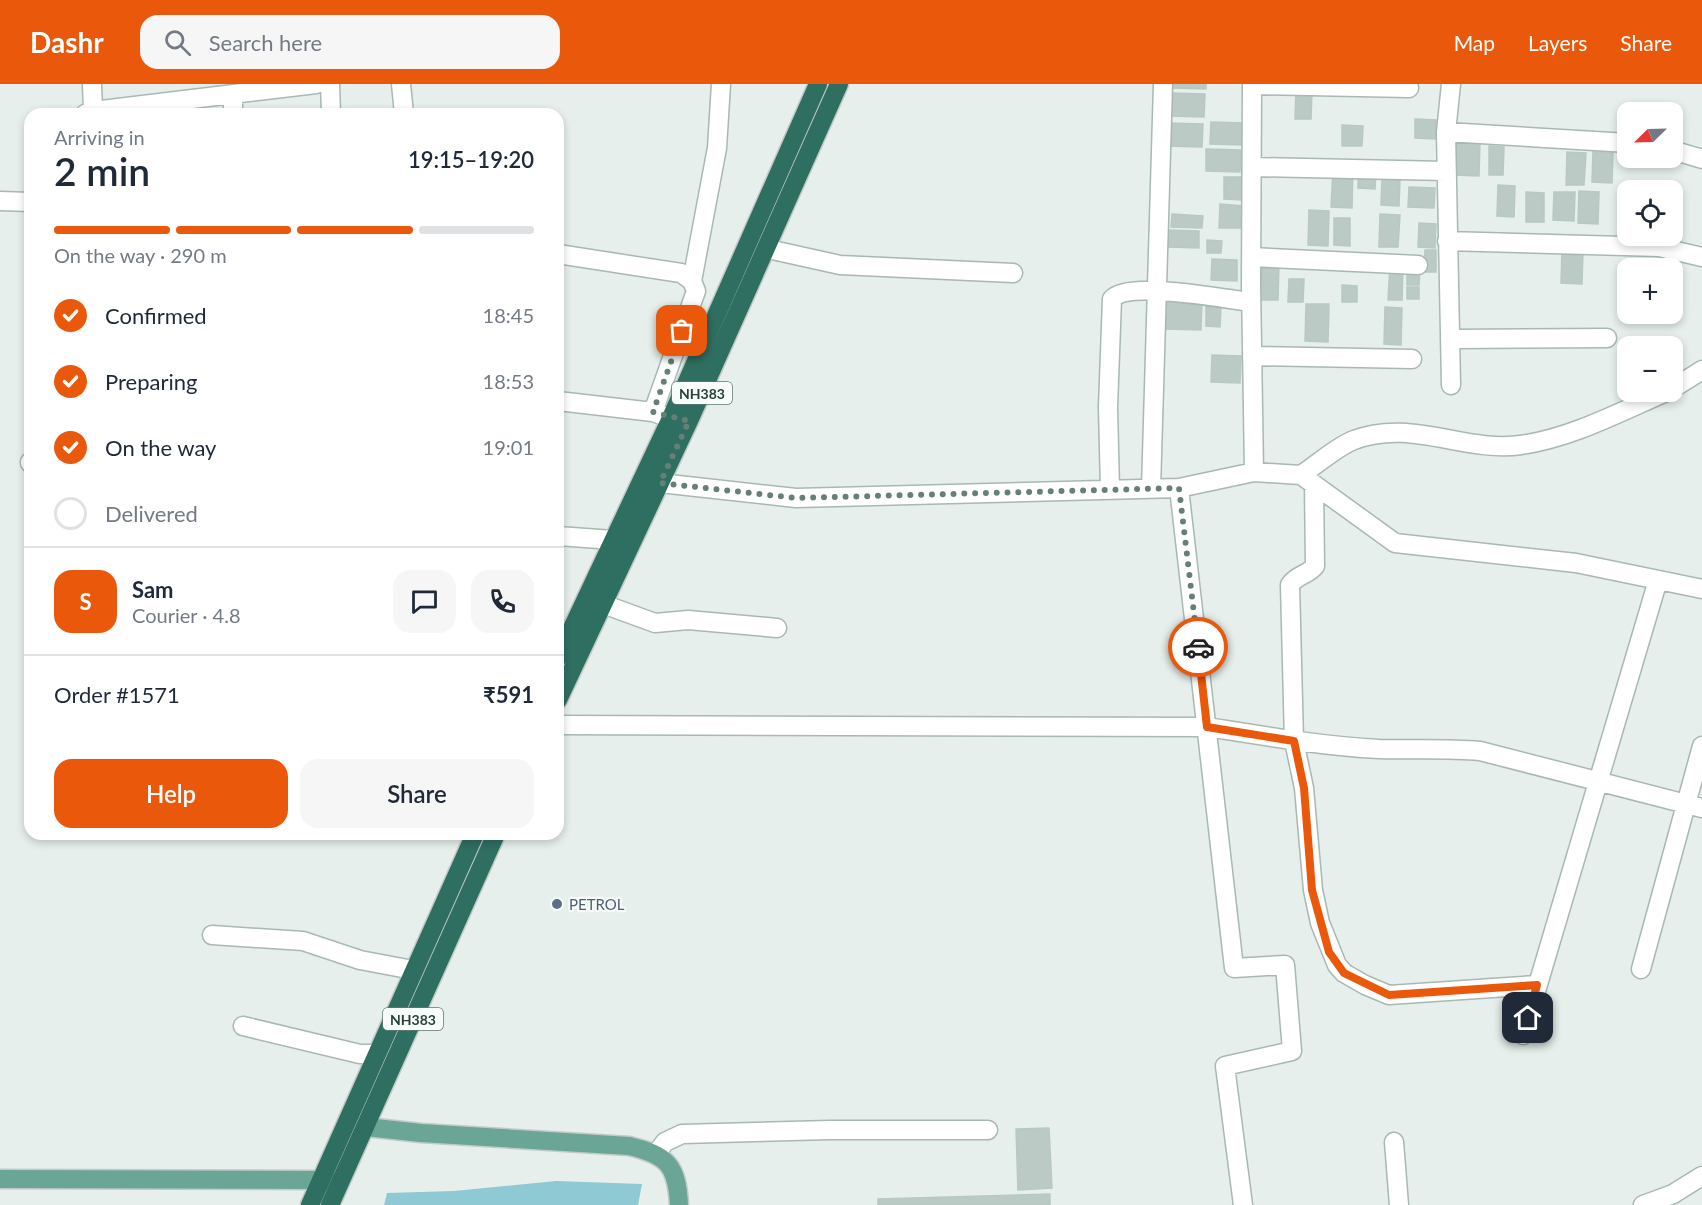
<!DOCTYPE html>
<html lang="en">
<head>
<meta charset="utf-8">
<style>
	body { margin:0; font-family:Lato,sans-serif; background:#f6f6f7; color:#1f2937; height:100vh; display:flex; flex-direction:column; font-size:22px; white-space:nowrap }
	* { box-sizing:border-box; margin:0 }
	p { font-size:20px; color:#747a83 }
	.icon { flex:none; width:33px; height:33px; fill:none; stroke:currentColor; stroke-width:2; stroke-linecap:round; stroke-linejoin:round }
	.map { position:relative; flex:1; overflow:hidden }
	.sheet { position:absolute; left:24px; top:24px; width:540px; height:732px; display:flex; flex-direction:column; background:#fff; border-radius:18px; box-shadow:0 3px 9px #0003 }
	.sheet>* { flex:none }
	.needle { width:39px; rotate:247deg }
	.tools { position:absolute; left:1617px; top:18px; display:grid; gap:12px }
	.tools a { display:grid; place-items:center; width:66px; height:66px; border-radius:12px; background:#fff; box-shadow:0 3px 9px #0003; font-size:30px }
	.pin { position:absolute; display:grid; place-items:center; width:51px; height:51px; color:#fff; margin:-26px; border-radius:12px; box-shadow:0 3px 9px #0006 }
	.courier { position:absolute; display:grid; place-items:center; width:60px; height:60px; margin:-30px; border:4px solid #ea580c; border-radius:50%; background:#fff; color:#222; box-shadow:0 2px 8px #0007 }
	.headline em { font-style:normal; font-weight:600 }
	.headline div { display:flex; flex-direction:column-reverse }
	.headline { display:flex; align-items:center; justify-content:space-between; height:102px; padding:0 30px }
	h1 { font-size:39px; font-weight:600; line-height:45px }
	.bar { display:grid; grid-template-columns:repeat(4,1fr); gap:9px 6px; align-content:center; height:72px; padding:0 30px }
	.bar i { height:8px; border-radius:4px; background:#e0e1e3 }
	.bar .on { background:#ea580c }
	.bar p { grid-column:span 4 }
	.line { display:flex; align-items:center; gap:15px; padding:0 30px; border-top:2px solid #e0e1e3 }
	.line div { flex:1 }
	.round { display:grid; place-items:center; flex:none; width:63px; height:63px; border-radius:18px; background:#f6f6f7 }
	ol { padding:0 30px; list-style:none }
	li { display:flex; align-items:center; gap:18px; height:66px }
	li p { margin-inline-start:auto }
	li .icon { padding:6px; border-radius:50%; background:#ea580c; color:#fff; stroke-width:4 }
	li:last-child { color:#747a83 }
	li i { width:33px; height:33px; border:3px solid #e0e1e3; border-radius:50% }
	.primary-button { display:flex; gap:12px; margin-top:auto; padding:12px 30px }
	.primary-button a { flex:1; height:69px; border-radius:18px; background:#ea580c; color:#fff; font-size:24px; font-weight:600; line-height:69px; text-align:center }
	.primary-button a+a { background:#f6f6f7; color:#1f2937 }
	header { display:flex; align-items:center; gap:36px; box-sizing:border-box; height:84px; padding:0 30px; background:#ea580c; color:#fff }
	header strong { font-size:28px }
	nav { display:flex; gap:33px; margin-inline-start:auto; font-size:21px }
	.search { width:420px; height:54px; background:#f6f6f7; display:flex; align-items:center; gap:15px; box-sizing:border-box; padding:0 21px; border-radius:18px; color:#747a83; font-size:22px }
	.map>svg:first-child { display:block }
</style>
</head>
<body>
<header>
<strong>Dashr</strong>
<div class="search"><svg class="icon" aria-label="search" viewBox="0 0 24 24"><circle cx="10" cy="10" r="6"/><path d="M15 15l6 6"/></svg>Search here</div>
<nav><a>Map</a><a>Layers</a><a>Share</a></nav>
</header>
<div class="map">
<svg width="1702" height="1121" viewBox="0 0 1702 1121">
	<rect width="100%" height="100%" fill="#e6efeb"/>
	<path fill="#8ec9d4" d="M556 1097 642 1100 638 1121H384L387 1109 454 1107Z"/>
	<path fill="#bbcac4" stroke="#b8c9c2" stroke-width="1.5" d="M1172 0H1206V5L1171 4Z
		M1296 6 1312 7 1311 35H1295Z
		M1170 9 1205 10 1204 33 1169 32Z
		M1415 35 1436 36V55L1415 54Z
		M1211 38 1245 39 1244 61 1210 60Z
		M1167 39 1203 40 1202 63 1166 62Z
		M1342 41 1363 42 1362 62H1342Z
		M1455 56 1480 57 1479 92 1454 91Z
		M1489 62 1504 63 1503 91H1489Z
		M1206 65 1241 66 1240 88 1206 87Z
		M1567 68 1586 69 1584 101H1566Z
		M1593 68 1613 69 1612 99 1592 98Z
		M1333 85 1353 86 1352 124 1331 123Z
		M1358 88H1376L1375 105 1358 104Z
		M1224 93H1243L1242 116 1224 115Z
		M1382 94 1400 95 1399 122 1381 121Z
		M1498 101 1515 102 1514 133 1497 132Z
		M1409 103 1435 104 1434 124 1408 123Z
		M1579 107 1599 108 1598 140 1578 139Z
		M1526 108 1544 109V138H1526Z
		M1554 108H1575L1574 137 1553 136Z
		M1220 120 1244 122 1243 144H1219Z
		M1309 126 1329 127 1328 162 1308 161Z
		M1172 130 1203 132 1202 144 1171 143Z
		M1380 130 1400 131 1398 163H1379Z
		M1334 134H1350V162L1334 161Z
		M1419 139 1436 140 1435 164 1418 163Z
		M1168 146 1199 147V164L1168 163Z
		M1207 156 1222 157 1221 169H1207Z
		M1425 166H1436V188H1424Z
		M1562 166 1583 167 1582 200 1561 199Z
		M1212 175 1237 176V197L1211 196Z
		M1262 178 1279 179 1278 216H1261Z
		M1390 182H1403L1402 216H1388Z
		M1407 183H1420L1419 201H1407Z
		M1289 195H1304L1303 218H1288Z
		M1342 201 1357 202V218H1342Z
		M1407 203H1419V215H1407Z
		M1164 216 1202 217 1201 246 1163 245Z
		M1306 220H1329L1328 258 1305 257Z
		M1206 222 1221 223 1220 243 1206 242Z
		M1385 223 1402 224 1401 261 1384 260Z
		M1212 271 1241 272 1240 299 1211 298Z
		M1049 1044 1052 1104 1018 1106 1016 1045Z
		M1050 1110V1121H878V1115Z"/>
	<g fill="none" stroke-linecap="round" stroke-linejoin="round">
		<defs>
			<path id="minor" d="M92 0 93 27
				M330 0 331 30
				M401 0 404 30
				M1252 1 1409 4
				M233 11V30
				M85 30 93 27 316 0
				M1446 48 1628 59
				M1672 66 1702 75
				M1252 83 1446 87
				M0 117 30 118
				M1447 157 1659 163 1702 173
				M768 165 840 181 1013 189
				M558 170 681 189 692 197 696 207 653 328
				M1251 173 1418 181
				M692 197 717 64 721 0
				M1452 255 1607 254
				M1252 272 1412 275
				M1451 301 1446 48 1451 0
				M1672 305 1702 286
				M558 317 653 328 664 332
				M30 379V378
				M1254 388 1301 391 1395 459 1576 479 1702 505
				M1301 391C1318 380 1336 363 1354 356 1411 334 1464 369 1521 361 1571 354 1620 328 1666 308
				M660 399 796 414 1179 404 1254 388 1251 200 1252 0
				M1314 400 1315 482C1308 491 1296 491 1290 501L1294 657 1304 704 1313 806 1320 839 1337 881 1344 889 1365 901 1389 911 1537 901
				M1179 404 1234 884 1285 881 1292 967 1225 982 1243 1121
				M1151 405 1163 0
				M1110 406 1108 323 1112 215C1128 196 1225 215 1251 218
				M558 452 613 456
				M603 520 655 539 688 536 777 544
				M558 641 1207 643C1264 652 1322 662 1379 665 1413 666 1446 664 1480 667L1702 724
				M212 851 303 857 360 876 413 886
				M1641 885 1702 662
				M243 942 360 970H376
				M1523 951 1658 496
				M1394 1058 1399 1121
				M656 1070 665 1058 682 1050 830 1046H988
				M1643 1121 1673 1110 1702 1092"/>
			<path id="major" d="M366 1043 421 1049 629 1062C667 1071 677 1081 679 1121
				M0 1095 321 1096 339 1100"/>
			<path id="highway" d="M558 574 671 334 818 0
				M558 616 689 337 839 0
				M310 1121 475 750
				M330 1121 496 750"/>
		</defs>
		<use href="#minor" stroke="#a8b8b2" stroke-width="21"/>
		<use href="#major" stroke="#c2cac8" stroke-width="21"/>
		<use href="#highway" stroke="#c2cac8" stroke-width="21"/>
		<use href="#minor" stroke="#fff" stroke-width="18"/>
		<use href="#major" stroke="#6aa596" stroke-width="18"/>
		<use href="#highway" stroke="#2f6f62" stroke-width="18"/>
	</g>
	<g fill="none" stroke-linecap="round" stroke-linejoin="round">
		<path stroke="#687f78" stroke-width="6" stroke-dasharray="0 10.8" d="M682 247 653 328 689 337 660 399 796 414 1179 404 1198 563"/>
		<path stroke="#ea580c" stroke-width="8" d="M1198 563 1207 643 1294 657 1304 704 1312 806 1329 868 1344 889 1389 911 1537 901 1528 934"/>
	</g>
	<circle fill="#5c6f8a" stroke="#f7fbf9" stroke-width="2" cx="557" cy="820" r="6"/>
	<g text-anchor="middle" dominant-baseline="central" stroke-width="4.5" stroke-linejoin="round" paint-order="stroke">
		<g fill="#f7fbf9" stroke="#637a73" stroke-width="1.5">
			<rect x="672" y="298" width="60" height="22" rx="4.5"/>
			<rect x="383" y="924" width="60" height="22" rx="4.5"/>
		</g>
		<g font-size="14" font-weight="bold" fill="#24423a">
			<text x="702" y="309">NH383</text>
			<text x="413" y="935">NH383</text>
		</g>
		<g font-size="15" fill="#4e5e75" stroke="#f7fbf9" text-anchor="start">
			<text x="569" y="820">PETROL</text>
		</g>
	</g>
</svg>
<div class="tools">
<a><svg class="needle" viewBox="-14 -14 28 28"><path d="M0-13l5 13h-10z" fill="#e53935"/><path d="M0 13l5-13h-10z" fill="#747a83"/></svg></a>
<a><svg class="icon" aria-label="locate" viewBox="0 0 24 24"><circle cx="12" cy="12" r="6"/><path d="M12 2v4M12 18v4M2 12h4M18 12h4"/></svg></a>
<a>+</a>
<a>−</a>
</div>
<div class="pin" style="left:682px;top:247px;background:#ea580c"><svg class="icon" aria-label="bag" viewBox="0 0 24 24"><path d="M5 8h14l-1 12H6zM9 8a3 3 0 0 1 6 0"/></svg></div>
<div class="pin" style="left:1528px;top:934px;background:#1f2937"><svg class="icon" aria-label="home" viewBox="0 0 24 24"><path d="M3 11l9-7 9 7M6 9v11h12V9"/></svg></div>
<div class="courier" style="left:1198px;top:563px"><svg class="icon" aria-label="car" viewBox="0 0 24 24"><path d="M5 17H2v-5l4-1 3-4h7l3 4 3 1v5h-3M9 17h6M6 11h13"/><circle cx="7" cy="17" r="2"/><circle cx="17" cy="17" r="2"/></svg></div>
<section class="sheet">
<div class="headline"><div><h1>2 min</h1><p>Arriving in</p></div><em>19:15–19:20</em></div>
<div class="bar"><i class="on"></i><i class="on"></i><i class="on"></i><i></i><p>On the way · 290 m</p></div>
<ol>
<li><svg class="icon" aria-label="check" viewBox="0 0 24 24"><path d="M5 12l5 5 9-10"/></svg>Confirmed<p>18:45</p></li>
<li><svg class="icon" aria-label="check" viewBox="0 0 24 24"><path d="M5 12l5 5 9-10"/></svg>Preparing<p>18:53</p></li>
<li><svg class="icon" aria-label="check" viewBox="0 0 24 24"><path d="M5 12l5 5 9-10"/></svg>On the way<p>19:01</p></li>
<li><i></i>Delivered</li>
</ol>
<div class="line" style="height:108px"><b class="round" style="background:#ea580c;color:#fff">S</b><div><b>Sam</b><p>Courier · 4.8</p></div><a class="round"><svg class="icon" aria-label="chat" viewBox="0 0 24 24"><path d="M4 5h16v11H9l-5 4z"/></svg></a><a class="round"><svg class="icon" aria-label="phone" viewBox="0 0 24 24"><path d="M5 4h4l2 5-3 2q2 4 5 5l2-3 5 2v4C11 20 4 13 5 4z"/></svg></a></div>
<div class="line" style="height:78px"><div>Order #1571</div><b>₹591</b></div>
<div class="primary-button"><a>Help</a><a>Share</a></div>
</section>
</div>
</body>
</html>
